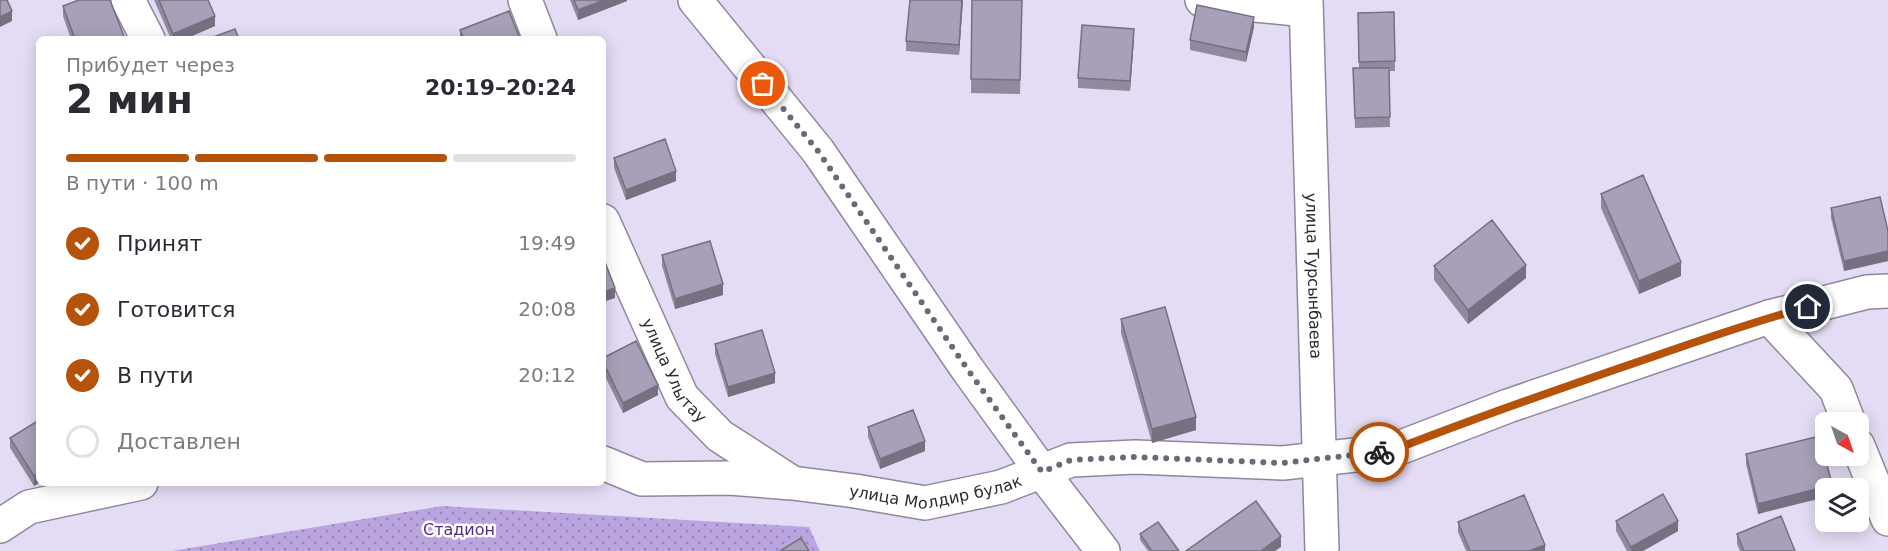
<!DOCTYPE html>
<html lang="ru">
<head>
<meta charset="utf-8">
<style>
	body { margin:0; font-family:"DejaVu Sans",sans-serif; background:#f7f7f7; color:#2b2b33; height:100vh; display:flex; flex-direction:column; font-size:22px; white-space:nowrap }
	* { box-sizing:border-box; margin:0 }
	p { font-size:20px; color:#7c7c81 }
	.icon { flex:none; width:33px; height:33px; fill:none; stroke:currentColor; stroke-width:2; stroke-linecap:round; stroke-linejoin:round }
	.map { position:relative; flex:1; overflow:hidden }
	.details { position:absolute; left:36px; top:36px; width:570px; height:450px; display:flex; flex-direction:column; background:#fff; border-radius:9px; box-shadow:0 3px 15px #0003 }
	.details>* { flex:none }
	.needle { width:39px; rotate:140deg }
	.fabs { position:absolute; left:1815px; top:412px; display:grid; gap:12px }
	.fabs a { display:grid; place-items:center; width:54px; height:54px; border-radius:9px; background:#fff; box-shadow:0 3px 15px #0003; font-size:30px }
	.pin { position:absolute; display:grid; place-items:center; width:51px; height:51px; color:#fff; margin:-26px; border:3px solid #fff; border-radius:50%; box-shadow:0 2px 6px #0007 }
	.courier { position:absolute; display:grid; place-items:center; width:60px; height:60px; margin:-30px; border:4px solid #b45309; border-radius:50%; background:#fff; color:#222; box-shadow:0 2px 8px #0007 }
	.summary em { font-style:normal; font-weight:600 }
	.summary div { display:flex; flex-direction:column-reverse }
	.summary { display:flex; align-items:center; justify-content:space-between; height:102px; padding:0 30px }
	h1 { font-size:39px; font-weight:600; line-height:45px }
	.bar { display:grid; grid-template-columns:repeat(4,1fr); gap:9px 6px; align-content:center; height:72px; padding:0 30px }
	.bar i { height:8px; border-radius:4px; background:#e1e1e2 }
	.bar .on { background:#b45309 }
	.bar p { grid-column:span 4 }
	ol { padding:0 30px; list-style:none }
	li { display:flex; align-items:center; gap:18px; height:66px }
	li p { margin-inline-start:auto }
	li .icon { padding:6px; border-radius:50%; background:#b45309; color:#fff; stroke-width:4 }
	li:last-child { color:#7c7c81 }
	li i { width:33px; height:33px; border:3px solid #e1e1e2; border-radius:50% }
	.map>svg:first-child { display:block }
</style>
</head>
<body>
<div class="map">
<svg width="1888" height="551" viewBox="0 0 1888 551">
	<defs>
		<pattern id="park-dots" width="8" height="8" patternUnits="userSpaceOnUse" patternTransform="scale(1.5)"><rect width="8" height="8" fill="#baa5e0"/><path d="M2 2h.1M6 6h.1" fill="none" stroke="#9786b6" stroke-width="1.8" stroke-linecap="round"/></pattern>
	</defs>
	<rect width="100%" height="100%" fill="#e4dcf4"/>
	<path fill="url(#park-dots)" d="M442 506 809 527 820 551H172Z"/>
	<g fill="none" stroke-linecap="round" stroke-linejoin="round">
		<defs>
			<g id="minor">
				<path d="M128 0 148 39"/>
				<path d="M525 0 540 39"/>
				<path d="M695 0 818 151 968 370 1042 472 1103 551"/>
				<path d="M1202 0 1306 10"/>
				<path id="s1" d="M603 221 682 397 720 436 788 480"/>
				<path d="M1769 317 1836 389 1849 423"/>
				<path d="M1858 446 1888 519"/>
				<path id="s2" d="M603 463 642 479 729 478 792 483 855 491 925 503 1001 487 1071 460 1135 457 1283 463 1391 451 1508 406 1769 317 1867 292 1888 291"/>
				<path d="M0 526 29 507 141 483"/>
			</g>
			<g id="tertiary">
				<path id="s3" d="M1306 0 1322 551"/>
			</g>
		</defs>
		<use href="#minor" stroke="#8e879d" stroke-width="36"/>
		<use href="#tertiary" stroke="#8e879d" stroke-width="36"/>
		<use href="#minor" stroke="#fff" stroke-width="33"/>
		<use href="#tertiary" stroke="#fff" stroke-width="33"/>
	</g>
	<path fill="#908a9e" d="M154 0H208L215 26 185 39H171Z
		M570 0H627V1L578 20Z
		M963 0 959 55 906 51V41Z
		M972 0H1022L1020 94 971 93Z
		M63 6 125 39H71L63 16Z
		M1394 12 1395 71H1389L1390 127 1355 128 1353 68H1359L1358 13Z
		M1254 27 1246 62 1190 50V40Z
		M460 30 520 39H460Z
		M1134 39 1130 91 1078 88V78Z
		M614 158 676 181 626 200 614 168Z
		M1601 194 1681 276 1639 294 1601 208Z
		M1831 208 1888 231V261L1844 271 1831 218Z
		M662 255 723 295 675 309 662 266Z
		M1434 266 1526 278 1468 324 1434 280Z
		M1121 319 1196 430 1152 443 1121 333Z
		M715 344 775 383 728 397 715 354Z
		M603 358 658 395 623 413 603 372Z
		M39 420V483L34 486 10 448V438Z
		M868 427 925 451 880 469 868 437Z
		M1746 454 1832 489 1758 514 1746 464Z
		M1616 521 1678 531 1643 551H1627L1616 531Z
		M1458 522 1545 551H1466L1458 532Z
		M1140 534 1179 551H1148L1140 540Z
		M1737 534 1795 551H1740L1737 544Z"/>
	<path fill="#767081" d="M604 0H627V1L578 20V10Z
		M962 0H963L959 55V45Z
		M12 11V21L0 27V17Z
		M215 16V26L185 39H173V34Z
		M1254 17V27L1246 62V52Z
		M1134 29V39L1130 91V81Z
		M676 171V181L626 200V190Z
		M1888 251V261L1844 271V261Z
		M1681 262V276L1639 294V281Z
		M1526 265V278L1468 324V310Z
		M723 284V295L675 309V299Z
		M615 288V298L603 302V292Z
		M775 373V383L728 397V387Z
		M658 385V395L623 413V403Z
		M1196 417V430L1152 443V429Z
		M925 441V451L880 469V459Z
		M39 473V483L34 486V476Z
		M1832 485V489H1826V497L1758 514V504Z
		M1678 521V531L1643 551H1631V547Z
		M1281 536V547L1275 551H1261Z
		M1545 545V551H1529Z"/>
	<path fill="#a8a0b8" stroke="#767081" stroke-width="1.5" d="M0 0H7L12 11 0 17Z
		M79 0H110L125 39H75L63 6Z
		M159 0H208L215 16 173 34Z
		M574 0H604L578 10Z
		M910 0H962L959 45 906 41Z
		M972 0H1022L1020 80 971 79Z
		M1197 5 1254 17 1246 52 1190 40Z
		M509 11 520 39H464L460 30Z
		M1394 12 1395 61 1359 62 1358 13Z
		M1082 25 1134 29 1130 81 1078 78Z
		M235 29 239 39H208Z
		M1353 68H1389L1390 117 1355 118Z
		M665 139 676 171 626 190 614 158Z
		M1643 175 1681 262 1639 281 1601 194Z
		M1880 197 1888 231V251L1844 261 1831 208Z
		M1492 220 1526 265 1468 310 1434 266Z
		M710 241 723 284 675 299 662 255Z
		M603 257 615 288 603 292Z
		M1165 307 1196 417 1152 429 1121 319Z
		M762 330 775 373 728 387 715 344Z
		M636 341 658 385 623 403 603 362V358Z
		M913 410 925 441 880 459 868 427Z
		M39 420V473L34 476 10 438Z
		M1820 436 1832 485 1758 504 1746 454Z
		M1663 494 1678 521 1631 547 1616 521Z
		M1524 495 1545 545 1529 551H1470L1458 522Z
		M1256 501 1281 536 1261 551H1186Z
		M1781 516 1795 551H1744L1737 534Z
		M1158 522 1179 551H1152L1140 534Z
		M801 538 809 551H780Z"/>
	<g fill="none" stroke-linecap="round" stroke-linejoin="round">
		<path stroke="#6c6877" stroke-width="6" stroke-dasharray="0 10.8" d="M763 84 818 151 968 370 1042 472 1071 460 1093 459 1135 457 1283 463 1379 452"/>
		<path stroke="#b45309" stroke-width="8" d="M1379 452 1391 451C1477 417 1564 387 1652 357 1704 339 1755 321 1808 307"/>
	</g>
	<g text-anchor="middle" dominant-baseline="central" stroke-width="5" stroke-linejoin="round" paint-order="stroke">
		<g font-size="16" fill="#2c2933" stroke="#fff">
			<text stroke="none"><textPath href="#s3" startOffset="276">улица Турсынбаева</textPath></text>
			<text stroke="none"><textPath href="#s1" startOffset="166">улица Улытау</textPath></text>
			<text stroke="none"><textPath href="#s2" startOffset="338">улица Молдир булак</textPath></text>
		</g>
		<g font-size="16" fill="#552d85" stroke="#fff">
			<text x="459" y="529">Стадион</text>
		</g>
	</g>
</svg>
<div class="fabs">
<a><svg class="needle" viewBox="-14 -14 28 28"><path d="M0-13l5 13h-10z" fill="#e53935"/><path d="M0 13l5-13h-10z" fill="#7c7c81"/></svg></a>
<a><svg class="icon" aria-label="layers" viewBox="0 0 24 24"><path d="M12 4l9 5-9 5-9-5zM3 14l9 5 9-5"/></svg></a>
</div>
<div class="pin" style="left:763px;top:84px;background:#ea580c"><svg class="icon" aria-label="bag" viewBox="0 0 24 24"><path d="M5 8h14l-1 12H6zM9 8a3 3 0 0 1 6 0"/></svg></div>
<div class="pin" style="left:1808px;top:307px;background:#1f2937"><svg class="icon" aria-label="home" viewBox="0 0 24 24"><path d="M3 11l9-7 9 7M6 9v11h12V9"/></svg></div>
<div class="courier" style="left:1379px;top:452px"><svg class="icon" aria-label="bike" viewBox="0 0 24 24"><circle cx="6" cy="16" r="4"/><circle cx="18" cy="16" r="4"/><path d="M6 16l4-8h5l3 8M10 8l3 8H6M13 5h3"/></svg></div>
<section class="details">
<div class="summary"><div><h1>2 мин</h1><p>Прибудет через</p></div><em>20:19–20:24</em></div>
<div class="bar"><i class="on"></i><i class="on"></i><i class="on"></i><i></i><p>В пути · 100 m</p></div>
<ol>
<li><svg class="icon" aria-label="check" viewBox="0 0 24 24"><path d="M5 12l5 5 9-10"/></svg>Принят<p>19:49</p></li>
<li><svg class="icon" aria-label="check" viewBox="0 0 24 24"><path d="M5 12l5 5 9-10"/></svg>Готовится<p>20:08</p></li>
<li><svg class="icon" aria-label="check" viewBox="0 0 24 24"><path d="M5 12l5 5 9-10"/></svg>В пути<p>20:12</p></li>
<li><i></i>Доставлен</li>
</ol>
</section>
</div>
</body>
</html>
